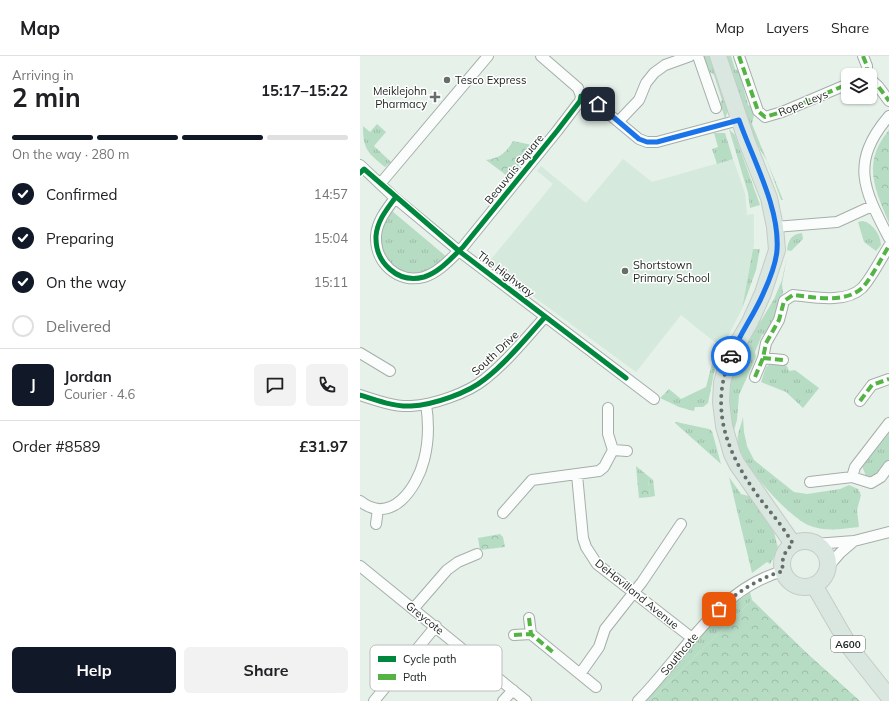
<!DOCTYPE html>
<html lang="en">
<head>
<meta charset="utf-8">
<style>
	body { margin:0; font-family:Mulish,sans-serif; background:#f2f2f2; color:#202124; height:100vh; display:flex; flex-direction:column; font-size:15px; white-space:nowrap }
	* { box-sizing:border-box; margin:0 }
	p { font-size:13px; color:#757577 }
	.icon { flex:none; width:22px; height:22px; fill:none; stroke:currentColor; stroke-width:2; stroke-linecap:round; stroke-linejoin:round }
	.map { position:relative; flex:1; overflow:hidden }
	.side { display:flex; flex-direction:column; background:#fff; width:360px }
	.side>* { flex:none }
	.controls { position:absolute; left:481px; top:12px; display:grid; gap:8px }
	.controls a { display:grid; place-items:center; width:36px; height:36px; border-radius:6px; background:#fff; box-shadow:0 1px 3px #0004; font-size:20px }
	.pin { position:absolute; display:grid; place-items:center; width:34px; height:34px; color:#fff; margin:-17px; border-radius:8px; box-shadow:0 2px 6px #0006 }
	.courier { position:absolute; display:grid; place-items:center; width:40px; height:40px; margin:-20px; border:3px solid #1a73e8; border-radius:50%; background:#fff; color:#222; box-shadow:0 1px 5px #0007 }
	.head em { font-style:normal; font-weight:700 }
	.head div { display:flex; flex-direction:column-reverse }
	.head { display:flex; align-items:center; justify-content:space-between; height:68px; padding:0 12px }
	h1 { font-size:26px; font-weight:700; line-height:30px }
	.bar { display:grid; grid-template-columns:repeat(4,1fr); gap:6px 4px; align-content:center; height:48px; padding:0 12px }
	.bar i { height:5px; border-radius:3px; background:#e0e0e0 }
	.bar .selected { background:#111827 }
	.bar p { grid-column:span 4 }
	.line { display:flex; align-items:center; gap:10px; padding:0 12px; border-top:1px solid #e0e0e0 }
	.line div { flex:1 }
	.round { display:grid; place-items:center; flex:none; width:42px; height:42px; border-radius:6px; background:#f2f2f2 }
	ol { padding:0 12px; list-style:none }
	li { display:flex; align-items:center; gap:12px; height:44px }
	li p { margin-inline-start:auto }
	li .icon { padding:4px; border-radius:50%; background:#111827; color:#fff; stroke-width:4 }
	li:last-child { color:#757577 }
	li i { width:22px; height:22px; border:2px solid #e0e0e0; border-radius:50% }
	.primary-button { display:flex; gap:8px; margin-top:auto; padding:8px 12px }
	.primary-button a { flex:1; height:46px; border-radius:6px; background:#111827; color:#fff; font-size:16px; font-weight:700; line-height:46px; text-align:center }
	.primary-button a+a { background:#f2f2f2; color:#202124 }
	header { display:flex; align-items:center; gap:24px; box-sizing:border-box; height:56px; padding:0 20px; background:#fff; border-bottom:1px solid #e0e0e0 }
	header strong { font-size:19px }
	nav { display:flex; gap:22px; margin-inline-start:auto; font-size:14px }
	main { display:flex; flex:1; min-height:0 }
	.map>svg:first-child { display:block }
</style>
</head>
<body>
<header>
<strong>Map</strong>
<nav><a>Map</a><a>Layers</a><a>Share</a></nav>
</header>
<main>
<section class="side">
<div class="head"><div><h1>2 min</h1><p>Arriving in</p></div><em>15:17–15:22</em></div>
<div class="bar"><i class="selected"></i><i class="selected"></i><i class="selected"></i><i></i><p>On the way · 280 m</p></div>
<ol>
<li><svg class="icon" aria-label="check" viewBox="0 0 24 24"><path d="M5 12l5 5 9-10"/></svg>Confirmed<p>14:57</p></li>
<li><svg class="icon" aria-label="check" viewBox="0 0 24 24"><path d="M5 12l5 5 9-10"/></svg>Preparing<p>15:04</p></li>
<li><svg class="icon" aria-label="check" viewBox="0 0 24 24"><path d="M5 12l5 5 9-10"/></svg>On the way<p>15:11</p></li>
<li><i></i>Delivered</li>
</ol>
<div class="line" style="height:72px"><b class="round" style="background:#111827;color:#fff">J</b><div><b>Jordan</b><p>Courier · 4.6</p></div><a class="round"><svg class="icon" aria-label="chat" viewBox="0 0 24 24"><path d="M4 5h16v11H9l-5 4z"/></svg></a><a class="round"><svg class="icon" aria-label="phone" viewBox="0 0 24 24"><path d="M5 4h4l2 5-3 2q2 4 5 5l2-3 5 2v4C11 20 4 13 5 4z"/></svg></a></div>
<div class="line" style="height:52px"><div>Order #8589</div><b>£31.97</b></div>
<div class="primary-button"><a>Help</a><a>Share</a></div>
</section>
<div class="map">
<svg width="529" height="645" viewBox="0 0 529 645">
	<defs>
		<pattern id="grass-tufts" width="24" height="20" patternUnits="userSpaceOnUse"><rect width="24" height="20" fill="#b7dcc4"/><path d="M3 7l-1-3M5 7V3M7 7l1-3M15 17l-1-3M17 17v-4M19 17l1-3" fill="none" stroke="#9dbda8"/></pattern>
		<pattern id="park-crowns" width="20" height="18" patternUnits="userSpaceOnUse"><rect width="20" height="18" fill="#b7dcc4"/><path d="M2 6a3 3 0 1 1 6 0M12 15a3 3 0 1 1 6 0" fill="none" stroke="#9dbda8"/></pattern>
	</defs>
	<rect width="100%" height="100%" fill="#e6f1e9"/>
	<path fill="#d5e9dc" d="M263 103 292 126 373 103 385 137 387 159 394 158V188L382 253 362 292 321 259 276 316 128 207 193 128 177 115 181 110 226 147Z"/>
	<path fill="url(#grass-tufts)" d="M343 0H351L368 55 365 63 360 47 362 44 354 19 350 16Z
		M366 0H371L375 13 383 17 386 26 383 30 388 49 391 50 394 59 392 68 423 144H421L407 105 395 85Z
		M17 68 26 76 14 90 31 106 25 111C8 97 3 94 3 70L10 76Z
		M369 73 375 79 400 149 390 152 388 137Z
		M354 77H365L373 103 357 108 352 93 358 91Z
		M32 155 88 202C77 209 66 218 52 218 29 218 14 191 22 171 24 165 28 160 32 155Z
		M502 165C512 166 521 179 521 189L516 195 504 186 498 166Z
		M442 177 443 183 431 195 427 194C428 185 431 178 442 177Z
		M393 193H400L396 214 382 253Z
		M427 200 422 228 423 237 414 265 405 278 402 279 395 296 396 301 379 339 377 364 372 381 367 370 370 318 386 284 402 263 414 243 422 224Z
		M357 288 362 292 354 317 348 347 343 351H335L334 355 319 351 300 342 309 333 321 343 346 331Z
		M410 308 427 310 429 315 435 314 459 332 443 352 426 336 401 326 406 311Z
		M383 361 384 376 387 390 394 404 434 436 447 438 480 433 489 429 498 433 501 439 497 454 499 471C482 473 464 476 448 469 427 459 383 411 378 388 376 380 381 370 383 361Z
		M316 366 349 373 352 375 361 408 315 367Z
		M529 374C529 383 529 394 529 403 527 413 515 424 506 420L502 410Z
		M276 410 293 424 295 440 290 441 288 422H277Z
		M369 421 381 438 389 440 414 476 418 492 416 498 410 508 407 506 392 517Z
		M390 536 392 544 290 645H284L346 573 364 555Z"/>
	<path fill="url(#park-crowns)" d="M529 74V167C514 132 502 106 529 74Z
		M153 85 177 90 150 122 126 104C140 102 146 97 153 85Z
		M288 421 290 441 279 442 277 422Z
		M140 478 143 481 145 491 120 494 118 482Z
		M392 544 449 599 500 645H290Z"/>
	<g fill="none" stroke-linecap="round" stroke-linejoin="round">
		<defs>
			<path id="minor" d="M181 0 218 32 221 40H227L279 83 287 86H297L379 64
				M338 0 356 52
				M379 0 398 55 405 61 422 56 488 28
				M503 0 507 10V19
				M510 23 518 30 529 45
				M529 60C489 107 504 134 529 182
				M259 65 279 44 286 27 294 17 305 9 330 0
				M0 109 35 142 99 195 294 343
				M20 128 128 0
				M35 142C27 153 17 165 16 180 15 207 38 228 64 221 80 216 91 202 103 191L197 75 220 45 221 40
				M415 171 477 166 512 150
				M0 297 30 315
				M403 302 423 304
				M395 321 403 302 406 287 419 264 424 245 433 239C453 241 485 248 502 232 511 223 522 201 529 190
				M0 339C15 344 35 351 51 350 73 349 108 337 125 323 148 305 166 282 185 261
				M500 345 512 329 529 323
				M253 394 267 395
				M217 419 223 482 226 491 237 508 332 582
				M492 421 495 411 529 367
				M450 426 492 421 511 427 521 421 529 410
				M0 445C31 470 57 432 64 404 69 385 69 367 66 348
				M143 457 172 424 239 415 244 411 253 394 248 378V352
				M16 468 18 453
				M455 488 494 485 529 476
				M0 510 166 645
				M467 512 480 497 494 485
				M54 552 87 514 98 506 117 498
				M169 562 171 578 236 631
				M154 579 171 578
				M220 618 239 591 245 573 282 526 321 468
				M14 645 76 570
				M143 645 153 634
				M278 645C323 600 357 533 423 515"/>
			<path id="primary" d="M358 0 387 86 409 142 415 171 417 194 403 237 390 266 372 297 366 312 362 327 361 346 364 370 372 398 377 408 433 488
				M422 508a23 23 0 1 1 46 0a23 23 0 1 1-46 0Z
				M454 529 491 593 529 641"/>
		</defs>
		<use href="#minor" stroke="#a6aea9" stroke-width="12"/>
		<use href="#primary" stroke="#c5cbc7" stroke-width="18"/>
		<use href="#minor" stroke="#fbfdfc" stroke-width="10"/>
		<use href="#primary" stroke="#dae7e0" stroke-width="16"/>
		<path stroke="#55b245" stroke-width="4" stroke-dasharray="8 4" stroke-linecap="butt" d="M379 0 398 55 405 61 422 56 488 28
			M503 0 507 10V19
			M510 23 518 30 529 45
			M403 302 423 304
			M395 321 403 302 406 287 419 264 424 245 433 239C453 241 485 248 502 232 511 223 522 201 529 190
			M500 345 512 329 529 323
			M169 562 171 578 194 597
			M154 579 171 578"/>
		<defs>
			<path id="cycleway" d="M0 117 4 113 99 195 266 322
				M35 142C27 153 17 165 16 180 15 207 38 228 64 221 80 216 91 202 103 191L197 75 220 45 221 40
				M0 339C15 344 35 351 51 350 73 349 108 337 125 323 148 305 166 282 185 261"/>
		</defs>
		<use href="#cycleway" stroke="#fff" stroke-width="8"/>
		<use href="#cycleway" stroke="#00873e" stroke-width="5"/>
	</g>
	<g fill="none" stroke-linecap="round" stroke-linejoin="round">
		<path stroke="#656e68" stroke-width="4" stroke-dasharray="0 7.2" d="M359 553C377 536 399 522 423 515 421 504 424 495 433 488 424 472 412 458 401 444 368 400 348 354 371 300"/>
		<path stroke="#1a73e8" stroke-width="5" d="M238 48 279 83 287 86H297L379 64C393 104 420 152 417 194 416 209 409 225 403 238 394 259 379 279 371 300"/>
	</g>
	<g fill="#656e68" stroke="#fff" stroke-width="1.5">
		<circle cx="87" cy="24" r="4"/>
		<path d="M73 35h4v4h4v4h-4v4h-4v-4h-4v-4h4z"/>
		<circle cx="265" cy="215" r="4"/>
	</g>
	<g text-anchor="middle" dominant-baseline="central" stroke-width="3" stroke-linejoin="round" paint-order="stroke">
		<rect fill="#fff" stroke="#636864" stroke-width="1" x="471" y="580" width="34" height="16" rx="3"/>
		<g font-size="10" font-weight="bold" fill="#202722">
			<text x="488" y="588">A600</text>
		</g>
		<g font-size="11" fill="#202722" stroke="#fff" text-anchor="start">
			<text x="95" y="24">Tesco Express</text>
			<text x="67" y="35" text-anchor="end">Meiklejohn<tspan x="67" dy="13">Pharmacy</tspan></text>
			<text x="273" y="209">Shortstown<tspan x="273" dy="13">Primary School</tspan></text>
		</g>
		<g font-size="11" fill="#202722" stroke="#fff">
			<text transform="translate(443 47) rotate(-22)">Rope Leys</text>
			<text transform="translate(154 113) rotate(-51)">Beauvais Square</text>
			<text transform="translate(146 218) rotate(37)">The Highway</text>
			<text transform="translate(135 297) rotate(-43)">South Drive</text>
			<text transform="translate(277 538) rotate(39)">DeHavilland Avenue</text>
			<text transform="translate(65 562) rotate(39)">Greycote</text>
			<text transform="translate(319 598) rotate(-50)">Southcote</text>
		</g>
	</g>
	<rect x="10" y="589" width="132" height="46" rx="6" fill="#fff" stroke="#bcbebd" stroke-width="1"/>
	<rect x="18" y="600" width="18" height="6" fill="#00873e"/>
	<rect x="18" y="618" width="18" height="6" fill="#55b245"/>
	<g font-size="11" fill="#202722">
		<text x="43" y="607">Cycle path</text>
		<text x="43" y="625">Path</text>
	</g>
</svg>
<div class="controls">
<a><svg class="icon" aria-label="layers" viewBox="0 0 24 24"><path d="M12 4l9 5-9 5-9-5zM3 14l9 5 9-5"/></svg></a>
</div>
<div class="pin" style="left:359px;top:553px;background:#ea580c"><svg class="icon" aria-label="bag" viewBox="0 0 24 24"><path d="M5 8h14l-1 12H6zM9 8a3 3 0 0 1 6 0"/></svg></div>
<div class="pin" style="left:238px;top:48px;background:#1f2937"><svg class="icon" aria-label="home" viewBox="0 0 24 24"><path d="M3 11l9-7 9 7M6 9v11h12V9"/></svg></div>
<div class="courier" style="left:371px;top:300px"><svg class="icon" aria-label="car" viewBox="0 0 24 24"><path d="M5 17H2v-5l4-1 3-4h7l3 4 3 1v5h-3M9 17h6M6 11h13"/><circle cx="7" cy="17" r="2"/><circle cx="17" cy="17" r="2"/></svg></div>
</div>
</main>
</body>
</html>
